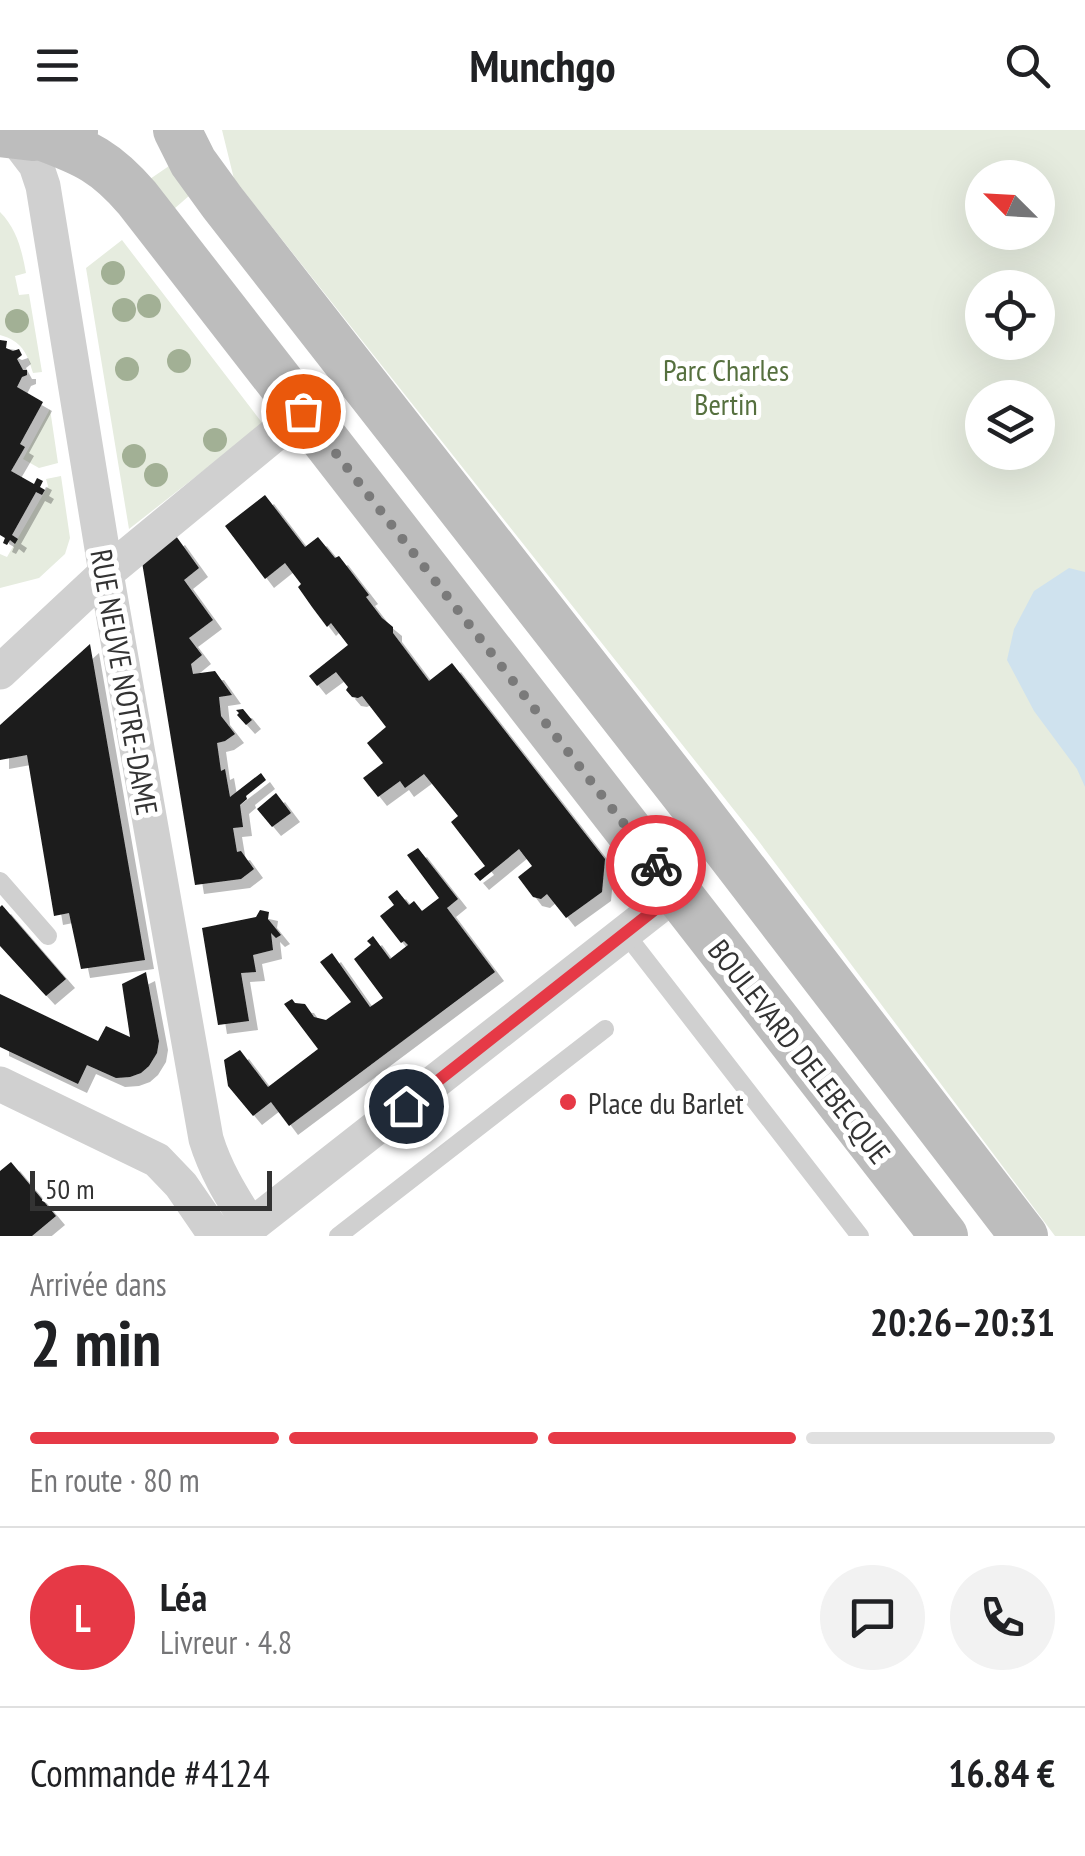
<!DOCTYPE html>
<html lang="fr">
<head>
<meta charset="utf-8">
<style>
	body { margin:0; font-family:"PT Sans Narrow",sans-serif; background:#f2f2f2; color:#202124; height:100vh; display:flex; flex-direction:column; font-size:38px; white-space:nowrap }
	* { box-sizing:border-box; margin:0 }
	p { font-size:32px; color:#757577 }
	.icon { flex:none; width:55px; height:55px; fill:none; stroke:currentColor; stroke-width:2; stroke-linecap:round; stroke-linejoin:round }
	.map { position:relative; height:1106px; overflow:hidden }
	.details { display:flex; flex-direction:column; background:#fff; flex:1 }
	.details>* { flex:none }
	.needle { width:65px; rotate:294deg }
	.buttons { position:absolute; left:965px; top:30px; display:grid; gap:20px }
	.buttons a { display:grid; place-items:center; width:90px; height:90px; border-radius:50%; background:#fff; box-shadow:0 10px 40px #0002; font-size:50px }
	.scale { position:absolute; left:30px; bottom:25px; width:242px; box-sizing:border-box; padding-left:10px; border:5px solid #333; border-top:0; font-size:28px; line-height:35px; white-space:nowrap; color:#333; -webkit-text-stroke:8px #fff; paint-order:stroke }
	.pin { position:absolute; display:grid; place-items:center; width:85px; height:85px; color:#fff; margin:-42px; border:5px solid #fff; border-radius:50%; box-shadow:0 2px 10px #0007 }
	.courier { position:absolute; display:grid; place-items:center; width:100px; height:100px; margin:-50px; border:8px solid #e63946; border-radius:50%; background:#fff; color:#222; box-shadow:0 2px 12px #0007 }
	.head em { font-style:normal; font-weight:700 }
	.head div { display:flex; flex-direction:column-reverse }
	.head { display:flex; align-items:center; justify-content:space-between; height:170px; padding:0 30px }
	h1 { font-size:65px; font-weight:700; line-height:75px }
	.bar { display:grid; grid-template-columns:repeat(4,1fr); gap:15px 10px; align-content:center; height:120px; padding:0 30px }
	.bar i { height:12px; border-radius:8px; background:#e0e0e0 }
	.bar .selected { background:#e63946 }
	.bar p { grid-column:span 4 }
	.line { display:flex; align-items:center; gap:25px; padding:0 30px; border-top:2px solid #e0e0e0 }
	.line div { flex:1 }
	.round { display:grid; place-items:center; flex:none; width:105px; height:105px; border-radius:52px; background:#f2f2f2 }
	header { display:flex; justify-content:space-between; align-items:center; height:130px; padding:0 30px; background:#fff; font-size:45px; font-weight:700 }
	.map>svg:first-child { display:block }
</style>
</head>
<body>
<header><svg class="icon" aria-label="menu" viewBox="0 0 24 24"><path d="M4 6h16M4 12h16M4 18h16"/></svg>Munchgo<svg class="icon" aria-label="search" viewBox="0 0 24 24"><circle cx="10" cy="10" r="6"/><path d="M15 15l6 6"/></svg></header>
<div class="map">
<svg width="1085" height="1106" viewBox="0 0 1085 1106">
	<defs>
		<filter id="shadow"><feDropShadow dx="9" dy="9" stdDeviation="0" flood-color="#0004"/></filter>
	</defs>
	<rect width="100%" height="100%" fill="#fff"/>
	<path fill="#e6ecdf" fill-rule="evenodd" d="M222 0H1085V1106H1055L757 709 234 49ZM982 48H1038V102H982ZM982 158H1038V212H982ZM982 268H1038V322H982Z
		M169 36 190 65 174 79 150 49Z
		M0 82C17 99 22 121 26 143L15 146 19 165 29 164 42 242 33 243C27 223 22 211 0 205Z
		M122 110 263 294 129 399 86 138Z
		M50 279 58 333 39 338 23 329Z
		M61 346 70 408 65 424 39 448 0 458V424L7 427 48 356 46 349Z"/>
	<path fill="#cfe2ee" d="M1069 438 1085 442V657L1077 639 1034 581 1007 530 1014 499 1034 461Z"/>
	<path fill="#1a1a1a" filter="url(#shadow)" d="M0 210 7 211 6 218 13 221 19 219 22 225 17 229 23 240H27V245L22 247 17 257 43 272 20 314 25 317 11 341 34 354 37 348 43 351 40 357 45 360 42 365 36 362 12 405 18 409 15 414 10 410 7 415 3 413 5 408 0 405Z
		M265 365 305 417 318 407 335 428 339 426 369 465 366 467 382 488 393 497V503L429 551 452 533 605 729 602 762 566 788 547 764 541 769 533 767 518 747 532 736 519 719 480 751 474 744 485 736 451 692 458 686 424 644 405 658 400 651 378 667 363 648 383 633 367 613 386 597 362 566 358 568 352 567 346 560 348 557 336 542 317 556 309 546 348 515 331 493 327 497 312 477 298 457 301 454 285 433 265 449 225 396Z
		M176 406 199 438 184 450 213 490 189 508 202 525 191 534 193 544 215 541 232 565 219 567 221 586 235 604 225 611 217 613 221 641 225 639 230 667 261 643 266 650 246 666 247 669 240 675 243 697 233 698 237 722 241 721 254 739 241 749 195 755 142 432Z
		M90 514 145 830 81 839 69 783 54 786 27 625 0 630V595Z
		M243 579 252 590 246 595 237 585 239 583 236 580Z
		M276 663 291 683 272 697 257 679Z
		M418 718 458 769 447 778 495 842 289 996 271 972 253 986 228 956 224 930 240 920 268 957 318 919 284 874 292 869 295 873 305 874 314 887 326 890 351 872 320 832 332 823 370 877 383 868 354 829 371 815 367 811 373 806 390 829 408 815 404 811 401 813 380 786 394 775 388 767 397 760 409 775 414 771 422 781 439 768 407 725Z
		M2 775 66 849 46 866 0 816V777Z
		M260 780 269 782 268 789 281 805 276 808 271 803 273 820 253 825 256 842 241 843 249 891 218 895 202 798 256 787Z
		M146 842 159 911 157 923 149 936 141 943 130 947 116 948 87 935 78 954 0 917V864L98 911 106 896 130 907 122 854Z
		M11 1032 56 1086 32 1106H0V1041Z"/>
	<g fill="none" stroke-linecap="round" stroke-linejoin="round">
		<path stroke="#d0d0d0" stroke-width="18" d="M0 751 48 806
			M625 803 860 1106
			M338 1106 605 899"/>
		<path stroke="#d0d0d0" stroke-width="35" d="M13 5 36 35 43 56 106 443 206 1009C216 1042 233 1068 251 1097
			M0 542 106 443 303 281
			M0 954 157 1030 181 1055 216 1106
			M238 1106 677 762"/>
		<path stroke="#bdbdbd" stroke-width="48" d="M177 0 193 32 222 72 690 671 1024 1106
			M0 3 33 7 74 2
			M43 7C86 23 106 32 137 68L944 1106"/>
	</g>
	<g fill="#a2b095">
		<circle cx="113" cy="143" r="12"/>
		<circle cx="149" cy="176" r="12"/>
		<circle cx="124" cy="180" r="12"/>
		<circle cx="17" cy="191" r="12"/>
		<circle cx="179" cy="231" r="12"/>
		<circle cx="127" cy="239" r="12"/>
		<circle cx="215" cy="310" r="12"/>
		<circle cx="134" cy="326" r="12"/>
		<circle cx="156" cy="345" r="12"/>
	</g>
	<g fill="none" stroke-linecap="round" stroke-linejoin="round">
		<path stroke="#7a7a7a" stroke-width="10" stroke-dasharray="0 18" d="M303 281 656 735"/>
		<path stroke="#e63946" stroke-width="12" d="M406 976 677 762 656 735"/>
	</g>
	<circle fill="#e63946" stroke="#fff" stroke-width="4" cx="568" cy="972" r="10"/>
	<g text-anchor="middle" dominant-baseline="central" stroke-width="10" stroke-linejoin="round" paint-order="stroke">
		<g font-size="30" fill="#56703f" stroke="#fff">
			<text x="726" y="239">Parc Charles<tspan x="726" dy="34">Bertin</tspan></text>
		</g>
		<g font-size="30" fill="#333" stroke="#fff">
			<text transform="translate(125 552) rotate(80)">RUE NEUVE NOTRE-DAME</text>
			<text transform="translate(800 921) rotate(52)">BOULEVARD DELEBECQUE</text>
		</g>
		<g font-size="30" fill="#333" stroke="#fff" text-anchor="start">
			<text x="588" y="972">Place du Barlet</text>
		</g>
	</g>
</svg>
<div class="buttons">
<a><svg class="needle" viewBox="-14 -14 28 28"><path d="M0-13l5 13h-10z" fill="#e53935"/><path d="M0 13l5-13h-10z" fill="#757577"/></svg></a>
<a><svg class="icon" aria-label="locate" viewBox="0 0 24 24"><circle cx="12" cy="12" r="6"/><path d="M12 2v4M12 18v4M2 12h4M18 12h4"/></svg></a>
<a><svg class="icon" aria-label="layers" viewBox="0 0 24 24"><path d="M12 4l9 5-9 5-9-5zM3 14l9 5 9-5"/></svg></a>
</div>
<div class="scale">50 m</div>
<div class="pin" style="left:303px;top:281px;background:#ea580c"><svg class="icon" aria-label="bag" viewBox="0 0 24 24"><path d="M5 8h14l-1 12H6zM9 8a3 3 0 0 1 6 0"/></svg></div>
<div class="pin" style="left:406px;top:976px;background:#1f2937"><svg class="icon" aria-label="home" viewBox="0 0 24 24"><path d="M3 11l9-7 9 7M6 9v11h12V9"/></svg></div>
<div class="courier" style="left:656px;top:735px"><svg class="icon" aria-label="bike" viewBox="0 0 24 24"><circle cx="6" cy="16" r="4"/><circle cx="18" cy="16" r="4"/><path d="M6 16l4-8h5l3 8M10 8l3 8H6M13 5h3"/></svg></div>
</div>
<section class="details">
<div class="head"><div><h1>2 min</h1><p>Arrivée dans</p></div><em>20:26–20:31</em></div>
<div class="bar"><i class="selected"></i><i class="selected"></i><i class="selected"></i><i></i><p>En route · 80 m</p></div>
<div class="line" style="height:180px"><b class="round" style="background:#e63946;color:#fff">L</b><div><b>Léa</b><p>Livreur · 4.8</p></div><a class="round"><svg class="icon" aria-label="chat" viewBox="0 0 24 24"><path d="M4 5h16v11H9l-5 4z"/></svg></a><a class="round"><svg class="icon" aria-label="phone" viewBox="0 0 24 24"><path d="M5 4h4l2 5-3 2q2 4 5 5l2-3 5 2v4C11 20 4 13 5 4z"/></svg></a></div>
<div class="line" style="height:130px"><div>Commande #4124</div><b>16.84 €</b></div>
</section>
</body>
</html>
